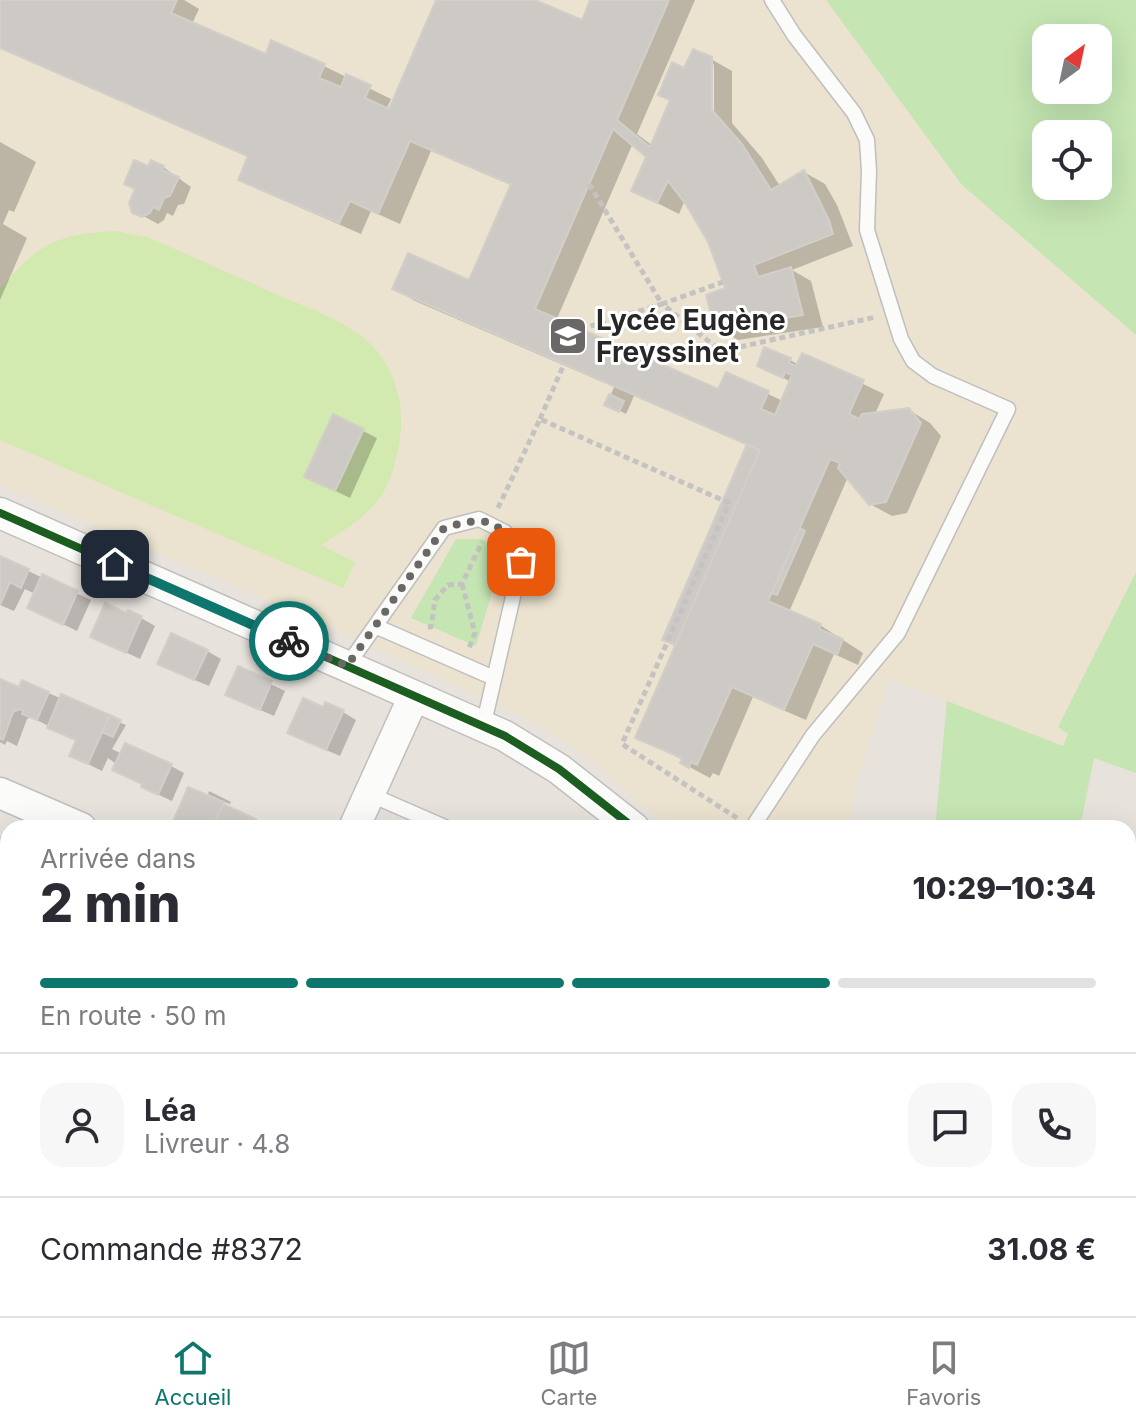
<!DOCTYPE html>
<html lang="fr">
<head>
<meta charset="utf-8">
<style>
	body { margin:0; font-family:Inter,sans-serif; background:#f7f7f7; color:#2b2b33; height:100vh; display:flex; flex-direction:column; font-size:30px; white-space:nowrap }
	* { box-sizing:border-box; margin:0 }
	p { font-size:26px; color:#7c7c81 }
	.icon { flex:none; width:44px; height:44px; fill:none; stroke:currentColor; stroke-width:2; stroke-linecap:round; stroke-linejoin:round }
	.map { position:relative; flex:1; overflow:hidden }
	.drawer { position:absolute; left:0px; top:820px; width:1136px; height:496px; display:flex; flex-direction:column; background:#fff; border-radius:24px 24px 0 0; box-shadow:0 8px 32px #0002 }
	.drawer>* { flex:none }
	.needle { width:52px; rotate:33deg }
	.tools { position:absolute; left:1032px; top:24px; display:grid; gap:16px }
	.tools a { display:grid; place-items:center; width:80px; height:80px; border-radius:16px; background:#fff; box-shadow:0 8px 32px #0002; font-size:40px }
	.pin { position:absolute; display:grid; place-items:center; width:68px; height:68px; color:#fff; margin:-34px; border-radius:16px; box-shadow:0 4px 12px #0006 }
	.courier { position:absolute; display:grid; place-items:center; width:80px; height:80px; margin:-40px; border:6px solid #0f766e; border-radius:50%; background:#fff; color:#222; box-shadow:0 2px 10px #0007 }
	.summary em { font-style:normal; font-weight:800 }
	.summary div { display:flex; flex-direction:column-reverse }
	.summary { display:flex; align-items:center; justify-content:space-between; height:136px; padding:0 40px }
	h1 { font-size:52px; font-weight:800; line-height:60px }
	.bar { display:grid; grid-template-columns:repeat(4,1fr); gap:12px 8px; align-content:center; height:96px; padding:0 40px }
	.bar i { height:10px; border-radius:6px; background:#e1e1e2 }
	.bar .current { background:#0f766e }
	.bar p { grid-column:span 4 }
	.line { display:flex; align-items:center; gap:20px; padding:0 40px; border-top:2px solid #e1e1e2 }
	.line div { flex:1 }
	.round { display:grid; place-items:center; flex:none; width:84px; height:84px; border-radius:24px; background:#f7f7f7 }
	.dock { display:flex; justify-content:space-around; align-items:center; height:112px; border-top:2px solid #e1e1e2; background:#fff; font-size:22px; color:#7c7c81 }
	.dock a { display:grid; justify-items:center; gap:4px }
	.dock .current { color:#0f766e }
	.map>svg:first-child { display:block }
</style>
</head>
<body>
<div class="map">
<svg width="1136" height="1316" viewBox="0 0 1136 1316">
	<rect width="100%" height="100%" fill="#e7e2dc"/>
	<path fill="#ebe3cf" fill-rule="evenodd" d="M0 0H961L1136 21V572L1058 727 1069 734 1063 746 889 679 855 790 849 828H668L586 756 551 732 509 710 314 620 0 485ZM1046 38H1098V90H1046ZM1046 134H1098V186H1046Z"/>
	<path fill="#c5e5b2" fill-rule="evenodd" d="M826 0H1136V335L962 185ZM1098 38V90H1046V38ZM1098 134V186H1046V134Z
		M456 539H483L502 559 476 646 411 618Z
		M1136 572V773L1094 758 1080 828H935L947 701 1063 746 1068 734 1058 727Z"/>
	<path fill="#d2e9af" d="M115 231 147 237C189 255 230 273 271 292 305 307 353 322 377 351 397 375 404 408 400 438 390 501 372 512 321 545L355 562 343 588 0 440V289C38 244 56 234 115 231Z"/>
	<path fill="#0003" fill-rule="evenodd" d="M1 0H184L199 9 192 24 267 56 324 66 391 99 386 110 390 111 438 0H530L583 23 593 0H695L637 134 653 146 685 70 711 59 732 71V123L762 158 780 186 804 172 825 184 837 205 853 246 792 270 811 281 823 327 738 340 717 328 728 289 710 241 685 200 679 214 633 191 648 156 633 143 556 321 719 392 727 375 783 401 791 382 759 365 790 360 799 365 803 355 884 394 875 414 909 410 930 423 941 436 907 513 892 516 870 504 848 477 789 612 820 625 863 653 858 665 834 654 806 720 753 697 719 776 713 773 710 778 682 763 683 760 637 737 677 645 671 643 749 446 634 396 626 414 607 404 614 387 415 301 395 289 470 283 513 186 431 151 400 224 371 211 361 234 262 191 241 179 250 158 0 48ZM714 64V120H710V68Z
		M0 142 36 162 14 212 9 210 3 224 27 238 0 300Z
		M163 167 191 187 184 204 178 205 173 216 167 213 164 220 158 224 134 211 149 168Z
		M363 431 377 438 350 498 321 484Z
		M0 558 91 600 77 631 29 608 35 594 25 589 14 611 0 605Z
		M127 616 141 618 155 626 140 659 92 636Z
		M207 651 221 659 209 686 173 671Z
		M239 669 285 691 274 716 242 702Z
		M0 681 20 690 48 693 126 725 112 749 122 754 171 766 184 773 172 801 157 794 108 758 102 771 72 756 78 741 31 717 27 719 17 746 7 741 5 745 0 742Z
		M324 710 343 712 356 720 340 756 303 740Z
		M209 791 231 802 230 804 222 801 220 804 272 828H184L214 801 216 798 208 794Z
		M0 840 8 843V935L0 961Z
		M1128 1002 1136 1003V1044L1128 1042Z
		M1136 1204V1234L1128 1233V1218H1134Z
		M0 1225 8 1230V1308H53L46 1316H0Z
		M207 1308H309L305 1316H204Z
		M723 1308H808L805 1316H720Z
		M995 1308H1061L1073 1315V1308H1095L1094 1316H1027L1015 1309 1014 1314 1001 1312Z"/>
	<path fill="#cdcac6" stroke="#d2cec8" stroke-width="2" d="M0 0H177L171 13 266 54 271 40 325 64 319 78 341 87 346 74 371 85 365 98 389 109 436 0H535L582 20 590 0H669L617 120 650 147 670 100 658 95 672 62 684 68 693 49 712 57V110L742 144 771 190 804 170 829 220 833 234 754 265 758 277 791 267 803 315 715 330 706 295 725 288 708 242 687 206 668 181 657 203 631 191 646 157 613 129 535 309 718 389 726 372 769 391 761 409 775 415 792 375 785 372 783 378 757 366 764 347 791 358 789 363 796 366 802 353 864 380 849 414 859 419 862 414 909 408 921 423 886 502 869 505 838 468 840 463 830 459 768 601 821 624 819 629 843 639 837 655 813 644 784 710 732 687 697 765 691 762 689 768 680 763 682 758 635 738 760 450 392 289 408 253 469 280 511 184 410 141 378 214 350 201 339 223 238 180 248 156 0 48Z
		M134 160 148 166 151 160 164 166 162 170 179 177 170 196 164 198 159 210 153 207 150 213 142 217 132 213 129 203 135 189 124 184Z
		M609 394 624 401 619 412 604 405Z
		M333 414 364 429 335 491 304 477Z
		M747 444 760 450 675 645 662 640Z
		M800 528 805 531 777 595 772 593Z
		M0 556 29 569 21 588 10 582 0 605Z
		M42 574 78 591 63 625 27 608Z
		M105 603 126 613 128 610 142 616 126 653 90 637Z
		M171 633 208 650 194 680 157 664Z
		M238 666 272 681 260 710 225 695Z
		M0 679 19 687 22 680 49 692 37 720 22 714 23 711 20 709 13 712 3 740 0 738Z
		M61 694 110 715 88 764 69 756 76 740 47 728Z
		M303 698 323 707 325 702 344 710 326 750 287 733Z
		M110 715 121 720 113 737 102 732Z
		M125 743 172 764 158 795 141 787 142 784 112 770Z
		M188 787 224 802 212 828H182L172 824Z
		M223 804 256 819 252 828H212Z
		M0 837 8 841V895L0 892Z
		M1128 1000 1136 1001 1134 1036 1128 1035Z
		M1128 1103 1136 1104V1140L1128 1139Z
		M1128 1148 1136 1149V1174L1131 1176 1128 1175Z
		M0 1225 8 1232V1308H21L15 1316H0Z
		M205 1308H245L242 1316H202Z
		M721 1308H763H759L756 1316H718Z
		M1010 1308H1061L1060 1316H1025L1026 1310Z"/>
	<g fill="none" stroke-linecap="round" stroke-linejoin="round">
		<defs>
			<path id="service" d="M375 626 494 678
				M347 666 444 528 479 519 505 532 521 562 483 727
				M369 794 447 828
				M752 828 813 735 898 633 1008 409 933 376 913 361 901 339 867 230 869 171 867 140 854 113 794 35 772 0
				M774 1316 778 1308"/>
			<path id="minor" d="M0 513 505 736 559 769 634 828
				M0 793 81 828
				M354 828 414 696
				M860 1308V1316
				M930 1308 938 1316
				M147 1316 151 1308"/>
		</defs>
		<use href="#service" stroke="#c0bebe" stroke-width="17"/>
		<use href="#minor" stroke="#c0bebe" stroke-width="33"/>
		<path stroke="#c4c3c2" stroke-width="5" stroke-dasharray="6 4" stroke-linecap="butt" d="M589 184 662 304 723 282
			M581 329 662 304 721 351 876 317
			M540 419 564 364
			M498 508 540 419 729 503 622 744 737 818
			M462 584 475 633 469 648
			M428 627H431L435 600 448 585 462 584 482 542
			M686 1316 689 1308"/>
		<use href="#service" stroke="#fbfbfa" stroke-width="14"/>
		<use href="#minor" stroke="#fbfbfa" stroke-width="30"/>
		<defs>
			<path id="cycleway" d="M0 513 505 736 559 769 634 828"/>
		</defs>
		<use href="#cycleway" stroke="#fff" stroke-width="13"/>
		<use href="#cycleway" stroke="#1b5e20" stroke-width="8"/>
	</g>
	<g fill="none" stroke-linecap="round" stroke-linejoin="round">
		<path stroke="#6a6866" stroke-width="8" stroke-dasharray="0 14.4" d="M289 641 347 666 444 528C489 514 502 520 521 562"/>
		<path stroke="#0f766e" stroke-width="10" d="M115 564 289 641"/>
	</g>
	<defs>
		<symbol id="school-square" viewBox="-11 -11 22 22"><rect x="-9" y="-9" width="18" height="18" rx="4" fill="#6a6866" stroke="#fff"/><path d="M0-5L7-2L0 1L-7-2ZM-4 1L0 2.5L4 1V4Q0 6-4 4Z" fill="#fff"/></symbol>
	</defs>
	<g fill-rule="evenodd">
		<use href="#school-square" x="546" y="314" width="44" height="44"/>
	</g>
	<g text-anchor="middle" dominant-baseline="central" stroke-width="6" stroke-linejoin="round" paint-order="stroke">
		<g font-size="28" font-weight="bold" fill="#272727" stroke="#fff" text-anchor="start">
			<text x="596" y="320">Lycée Eugène<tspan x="596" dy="32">Freyssinet</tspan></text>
		</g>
	</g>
</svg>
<div class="tools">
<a><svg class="needle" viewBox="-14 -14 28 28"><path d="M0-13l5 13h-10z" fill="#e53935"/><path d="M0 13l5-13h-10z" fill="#7c7c81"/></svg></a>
<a><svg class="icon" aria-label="locate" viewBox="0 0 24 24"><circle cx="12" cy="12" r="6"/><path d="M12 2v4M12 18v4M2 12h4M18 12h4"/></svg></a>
</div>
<div class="pin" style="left:521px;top:562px;background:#ea580c"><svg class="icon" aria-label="bag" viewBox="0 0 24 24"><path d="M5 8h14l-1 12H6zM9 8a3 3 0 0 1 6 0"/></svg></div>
<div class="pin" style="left:115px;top:564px;background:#1f2937"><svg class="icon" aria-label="home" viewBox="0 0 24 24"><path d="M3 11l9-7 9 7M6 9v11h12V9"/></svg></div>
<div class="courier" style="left:289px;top:641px"><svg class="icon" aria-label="bike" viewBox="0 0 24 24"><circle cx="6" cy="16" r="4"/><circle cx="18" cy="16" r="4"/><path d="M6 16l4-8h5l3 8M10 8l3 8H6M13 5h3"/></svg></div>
<section class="drawer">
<div class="summary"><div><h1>2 min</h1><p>Arrivée dans</p></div><em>10:29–10:34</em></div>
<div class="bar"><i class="current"></i><i class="current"></i><i class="current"></i><i></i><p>En route · 50 m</p></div>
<div class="line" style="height:144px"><a class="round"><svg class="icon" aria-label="person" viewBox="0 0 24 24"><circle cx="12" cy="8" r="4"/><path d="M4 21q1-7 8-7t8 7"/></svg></a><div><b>Léa</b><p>Livreur · 4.8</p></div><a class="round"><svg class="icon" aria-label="chat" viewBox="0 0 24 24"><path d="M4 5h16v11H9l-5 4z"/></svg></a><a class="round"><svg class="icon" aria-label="phone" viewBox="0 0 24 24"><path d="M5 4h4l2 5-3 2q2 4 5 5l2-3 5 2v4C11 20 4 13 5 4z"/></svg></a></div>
<div class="line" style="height:104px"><div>Commande #8372</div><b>31.08 €</b></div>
</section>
</div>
<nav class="dock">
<a class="current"><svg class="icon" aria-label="home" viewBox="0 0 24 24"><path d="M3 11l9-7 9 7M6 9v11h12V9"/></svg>Accueil</a>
<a><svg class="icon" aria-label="map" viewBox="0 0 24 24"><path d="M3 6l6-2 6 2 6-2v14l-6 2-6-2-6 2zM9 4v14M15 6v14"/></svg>Carte</a>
<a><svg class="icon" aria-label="saved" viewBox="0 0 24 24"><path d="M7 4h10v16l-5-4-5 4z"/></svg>Favoris</a>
</nav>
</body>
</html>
